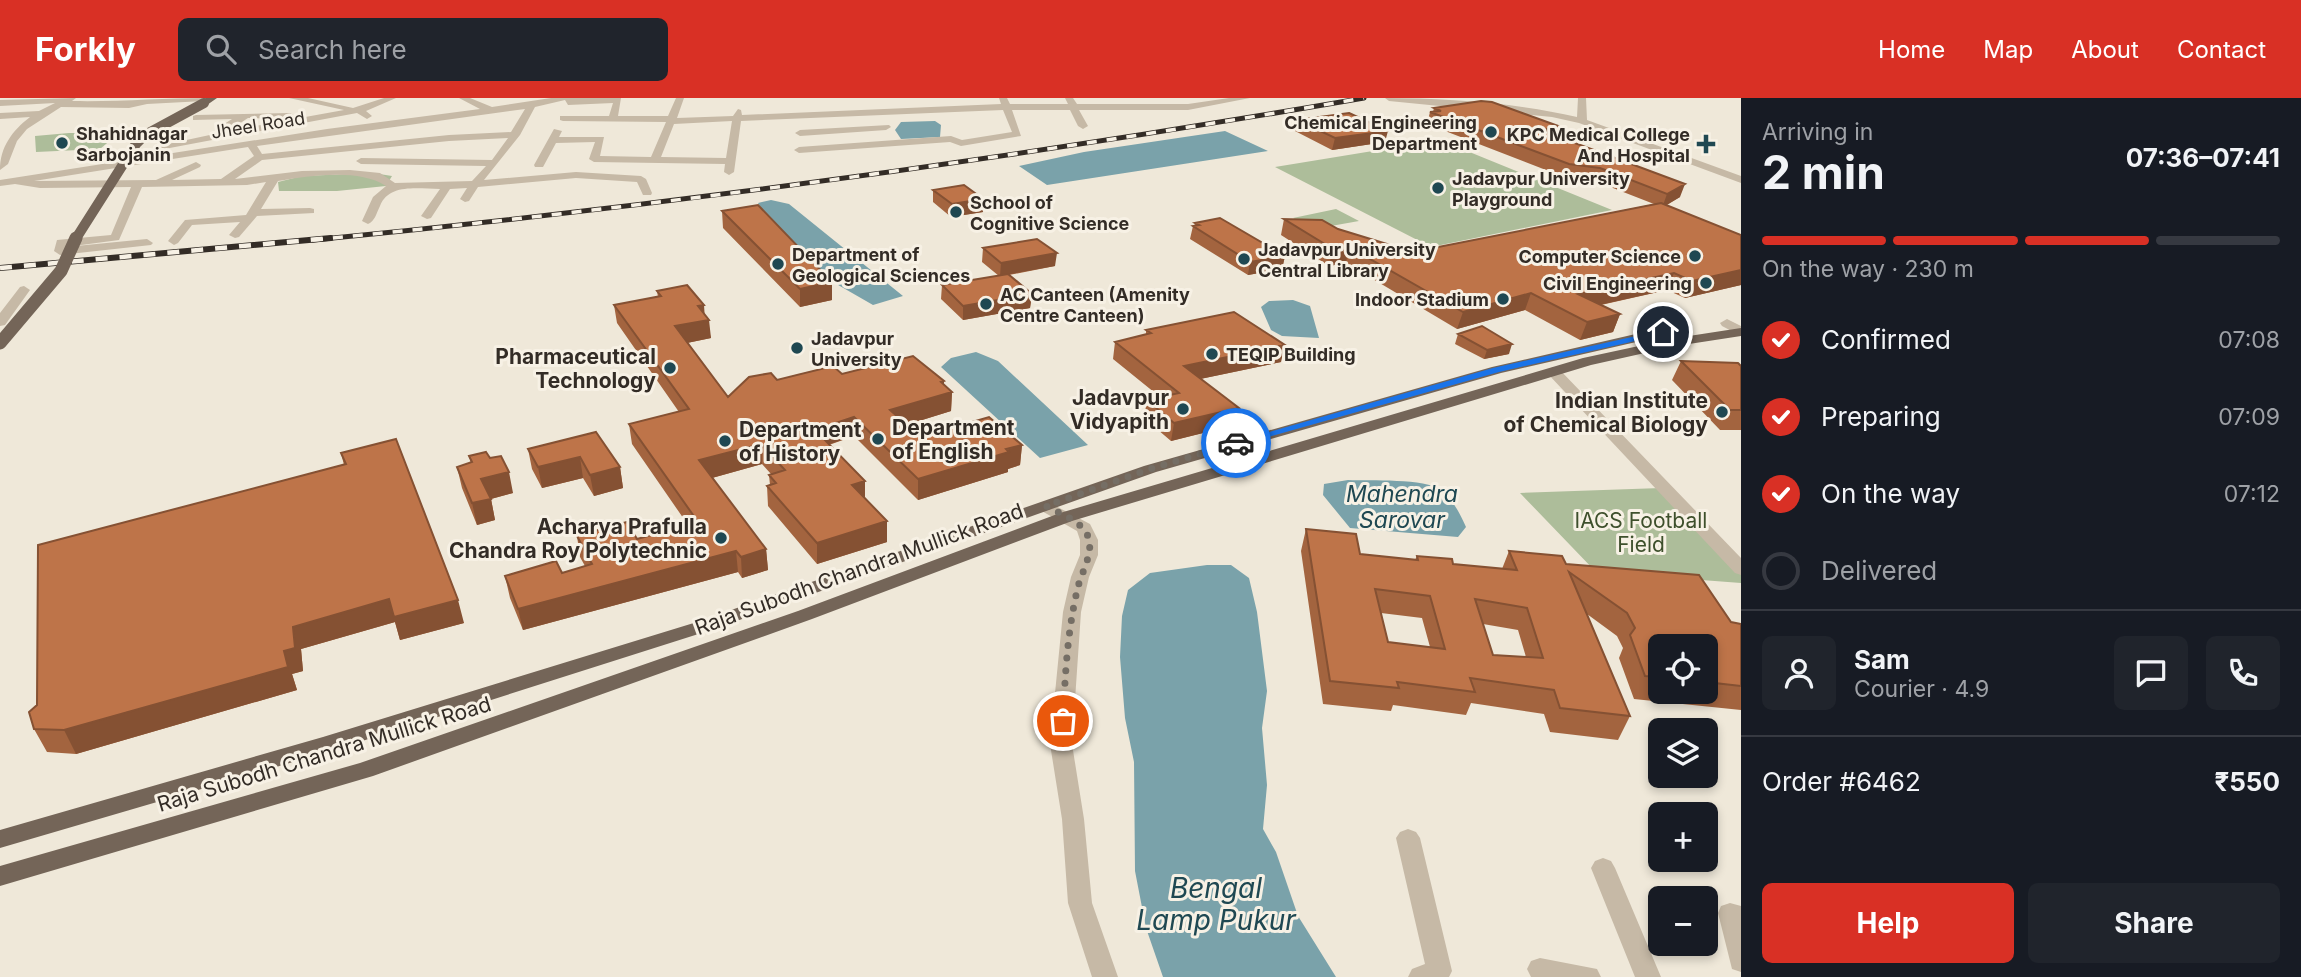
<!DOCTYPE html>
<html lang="en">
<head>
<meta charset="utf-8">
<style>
	body { margin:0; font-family:Inter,sans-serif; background:#20242c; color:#f1f3f6; height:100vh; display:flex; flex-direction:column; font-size:26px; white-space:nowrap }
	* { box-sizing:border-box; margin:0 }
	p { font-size:23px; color:#9ea1a6 }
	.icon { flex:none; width:38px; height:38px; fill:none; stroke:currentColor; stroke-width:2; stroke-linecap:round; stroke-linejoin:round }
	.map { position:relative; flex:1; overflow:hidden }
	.panel { display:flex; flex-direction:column; background:#171b24; width:560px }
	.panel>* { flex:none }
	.controls { position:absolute; left:1648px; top:536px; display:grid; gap:14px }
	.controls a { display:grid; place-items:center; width:70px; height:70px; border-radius:10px; background:#171b24; box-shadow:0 4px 10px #0003; font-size:35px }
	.pin { position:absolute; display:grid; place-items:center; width:60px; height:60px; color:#fff; margin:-30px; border:4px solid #fff; border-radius:50%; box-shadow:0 2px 7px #0007 }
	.courier { position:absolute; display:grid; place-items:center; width:70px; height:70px; margin:-35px; border:5px solid #1a73e8; border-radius:50%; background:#fff; color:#222; box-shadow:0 2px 9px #0007 }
	.head em { font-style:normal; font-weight:700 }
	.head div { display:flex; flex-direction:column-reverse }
	.head { display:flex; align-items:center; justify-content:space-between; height:119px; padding:0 21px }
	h1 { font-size:46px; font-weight:700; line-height:52px }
	.bar { display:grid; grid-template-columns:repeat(4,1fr); gap:10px 7px; align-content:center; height:84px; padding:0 21px }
	.bar i { height:9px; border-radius:5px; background:#363941 }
	.bar .current { background:#d93025 }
	.bar p { grid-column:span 4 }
	.line { display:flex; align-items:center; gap:18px; padding:0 21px; border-top:2px solid #363941 }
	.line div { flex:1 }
	.round { display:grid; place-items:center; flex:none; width:74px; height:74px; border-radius:10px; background:#20242c }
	ol { padding:0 21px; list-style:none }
	li { display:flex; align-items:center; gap:21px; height:77px }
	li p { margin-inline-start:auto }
	li .icon { padding:7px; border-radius:50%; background:#d93025; color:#fff; stroke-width:4 }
	li:last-child { color:#9ea1a6 }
	li i { width:38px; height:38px; border:4px solid #363941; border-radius:50% }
	.primary-button { display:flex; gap:14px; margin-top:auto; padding:14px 21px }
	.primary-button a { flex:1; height:80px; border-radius:10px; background:#d93025; color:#fff; font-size:28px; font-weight:700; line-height:80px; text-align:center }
	.primary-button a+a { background:#20242c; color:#f1f3f6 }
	header { display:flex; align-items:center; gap:42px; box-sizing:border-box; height:98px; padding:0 35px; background:#d93025; color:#fff }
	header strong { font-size:33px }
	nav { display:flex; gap:38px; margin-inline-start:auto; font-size:24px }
	.search { width:490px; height:63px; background:#20242c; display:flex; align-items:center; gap:18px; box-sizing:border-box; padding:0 24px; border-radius:10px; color:#9ea1a6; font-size:26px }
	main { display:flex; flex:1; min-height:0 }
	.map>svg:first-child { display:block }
</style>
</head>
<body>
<header>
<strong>Forkly</strong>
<div class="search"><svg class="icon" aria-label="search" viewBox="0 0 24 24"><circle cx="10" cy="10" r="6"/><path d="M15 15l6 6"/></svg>Search here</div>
<nav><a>Home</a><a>Map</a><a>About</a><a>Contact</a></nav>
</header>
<main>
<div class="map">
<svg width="1741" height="879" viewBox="0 0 1741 879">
	<rect width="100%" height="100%" fill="#efe8d9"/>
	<path fill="#adbd9a" d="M69 35H119L100 51 36 54 35 38Z
		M1440 42 1612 112 1431 149 1275 69Z
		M373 75 392 78 386 88 337 93H279L278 84 302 78Z
		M1336 111 1359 123 1314 131 1293 120Z
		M1661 390 1741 475V485L1596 474 1520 395Z"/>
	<path fill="#7aa2aa" d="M935 23 941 27 940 39 901 41 895 32 901 24Z
		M1225 33 1268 53 1047 87 1019 68 1084 54Z
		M771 102 789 106 903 198 873 207 826 180 765 116 758 105Z
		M1293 202 1310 208 1319 240 1282 238 1271 232 1261 209 1269 203Z
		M976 254 998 263 1088 347 1040 360 941 269 951 260Z
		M1348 382C1370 383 1425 380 1441 392 1453 401 1460 416 1466 429L1458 439 1350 430 1323 397 1324 386Z
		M1207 467H1231L1249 480 1257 514 1267 593 1262 630 1267 687 1263 731 1276 754 1298 818 1336 879H1163L1146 830 1135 773 1134 664 1125 620 1120 559 1122 518 1128 492 1150 475Z"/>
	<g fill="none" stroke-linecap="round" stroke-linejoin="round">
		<path fill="#c6b9a6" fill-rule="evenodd" d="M76 0 72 3C118 4 162 0 208 0L204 3 147 6 129 10 61 9 27 31 17 43 8 66 0 72C0 49 12 33 30 19L0 21V15L39 13 55 5 0 8V2Z
			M289 0H308L353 10 384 0H396L366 13 372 18 367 21 357 15 159 52 154 49 219 35 218 30 232 21 193 22V18L196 17 290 15 295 18 290 21 248 20 228 33 344 12Z
			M459 0H470L492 9 551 0H621L618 18H668L676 0H684L677 20 733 18 738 11 741 12 742 17 1001 6 999 0H1007L1010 6H1068L1065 0H1073L1077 6H1188L1229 0H1250L1188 12H1079L1088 28 1083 31 1078 28 1070 12H1012L1021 38 961 48 950 44 799 55 794 52 799 49 951 38 962 42 1012 34 1003 12 741 23 734 74 729 77 724 74 725 66 594 64 589 61 595 44 556 45 543 69H535L534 67 554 31 562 33 559 39H604L600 58 651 59 666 24 563 23 560 22V18H609L613 5 568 7 565 2 535 9 520 37 484 82 576 74 641 78 646 81 652 95 651 97H643L637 84 576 80 478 89 469 103 465 104 460 101 467 90 450 91 431 120 427 121 421 118 440 91C418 91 389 85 380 108 376 116 375 123 368 126L362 123 373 99 386 88C358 70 310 78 278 83L261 111 310 110 314 111V115L257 118 239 139 235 140 229 137 240 124 192 127 178 145 174 147 168 143 185 122 246 117 266 84 247 87 142 89 119 142 66 149 147 141 153 145 151 147 60 157 54 153 57 142 111 137 131 89 40 90 15 86 0 88V82L327 31 480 11ZM525 11 511 34 449 37 262 56 257 48ZM732 23 726 60 661 59 674 26ZM508 40 492 62 361 60 356 63 361 66 486 68 472 83 395 85 380 75 350 72 302 73 235 81 262 62 449 43ZM248 49 254 58 221 81 172 82 200 69 201 67 196 64 156 82 34 83Z
			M1385 0C1446 0 1517 5 1577 19L1578 0H1586L1587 22 1741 78V85L1579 25 1552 19 1389 3Z
			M889 27 891 29 886 32 800 38 795 35 800 32Z
			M24 188 30 192 5 227 0 228V215L20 189Z
			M1727 221 1741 228V238L1722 228 1720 225Z
			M1553 269 1558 270 1741 460V477L1735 475 1548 276 1546 273Z
			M1046 403 1090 426 1098 442V457L1089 479 1081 514 1072 646 1084 721 1092 805 1118 879H1092L1068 805 1062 721 1050 646 1063 514 1071 479 1080 457V442L1077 433 1040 412 1038 408Z
			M1408 731 1416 734 1420 740 1452 873 1449 879H1408L1412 871 1425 866 1396 740 1400 734Z
			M1603 760 1611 763 1615 770 1661 879H1635L1591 770 1595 763Z
			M1730 805 1741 808V874L1732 871 1718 815 1721 808Z
			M1540 860 1597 871 1601 879H1531L1527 871 1531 863Z"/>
		<path fill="#746558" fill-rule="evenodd" d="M206 0H217L207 7H201V3Z
			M1741 230V238L1676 248 1591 267 1072 423 812 521 373 678 0 788V768L360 665 798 513 1060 415 1583 260 1676 240Z
			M1653 232 1658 233V239L1501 275 1156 374 711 532 334 652 0 750V732L323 639 697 524 1144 368 1492 269Z"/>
		<defs>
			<path id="rail-far1" d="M313 142C665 108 1015 60 1364 0"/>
			<path id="rail" d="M0 170 331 140"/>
		</defs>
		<use href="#rail-far1" stroke="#332c26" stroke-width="5"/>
		<use href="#rail" stroke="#332c26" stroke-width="6"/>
		<use href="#rail-far1" stroke="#f7f1e5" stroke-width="3.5" stroke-dasharray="10" stroke-linecap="butt"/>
		<use href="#rail" stroke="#f7f1e5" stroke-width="4.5" stroke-dasharray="12" stroke-linecap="butt"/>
		<path stroke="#746558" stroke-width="10" d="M75 142 136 46 145 37 204 5"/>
		<path stroke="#746558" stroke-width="13" d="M0 245 61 173 76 140"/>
	</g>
	<path fill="#a3643f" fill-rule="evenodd" d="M1434 10 1561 29 1558 39 1680 99 1666 107 1741 137V187L1685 200 1667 192 1601 207 1620 216 1613 234 1580 242 1525 212 1457 231 1346 165 1329 168 1281 137 1284 121 1338 131 1413 154 1654 106 1595 83 1564 79 1427 26 1430 14H1433Z
		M1297 22 1385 44 1332 52 1295 33Z
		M933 92 983 114 951 119 933 104Z
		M722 113 832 202 800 209 723 130Z
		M1195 125 1285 158 1282 171 1248 177 1190 141 1193 128H1194Z
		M983 150 1055 168 1009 177 1032 196 1030 210 963 222 941 201 942 187 999 178 982 164Z
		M657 193 704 207V216L711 240 687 245 728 299 777 282 842 276 944 283V286L952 294 951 313 906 327 920 339 1022 347 1020 367 1008 371V374L918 402 854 338 829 347 865 400 887 423V444L817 466 768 408 767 388 770 387 769 377 771 376 762 366 712 380 766 451 768 472 742 480 738 474 523 532 510 500 505 478 562 475 585 468 580 459 577 438 637 441 688 427 632 346 629 326 679 314 617 225 614 207 658 199Z
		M1146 232 1281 264 1200 281 1239 310 1235 327 1171 343 1144 320 1147 302 1160 299 1113 261 1115 244 1146 237Z
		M1458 236 1509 256 1484 261 1455 246Z
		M1681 263 1741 268V332H1720L1672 282Z
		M596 334 620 369 623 390 594 398 583 380 542 390 532 371 528 351Z
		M341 355 464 525 400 542 395 524 301 551 303 573 292 576 297 592 76 656 47 654 34 631 344 367Z
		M469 358 490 360 513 395 491 401 495 422 477 427 462 390 457 369 471 365Z
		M1306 431 1360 456 1415 462 1417 458 1453 466 1502 471 1509 453 1566 466 1731 524 1741 526V612L1634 601 1619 560 1623 550 1617 538 1587 516 1630 618 1618 642 1550 634 1544 616 1471 605 1466 617 1393 607 1391 613 1323 606 1301 453ZM1381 515 1422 520 1430 549 1388 544ZM1483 526 1518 532 1526 559 1493 557ZM1661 548H1706V593H1661Z"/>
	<path fill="#855133" d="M1561 29 1557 41 1540 32Z
		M1388 33 1385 44 1332 52 1335 40Z
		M1685 86 1680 99 1662 110 1667 96Z
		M983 101V114L951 119 952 106Z
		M1349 149 1346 165 1329 168 1333 151Z
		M1057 155 1055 168 1000 178 1001 165Z
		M1285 158 1282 171 1248 177 1250 164Z
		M1741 172V187L1685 200 1692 183Z
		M1674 175 1667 192 1572 213 1578 196Z
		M832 184V202L800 209V191Z
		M1531 195 1525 212 1457 231 1463 214Z
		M1032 196 1030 210 963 222V208Z
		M704 207 705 222H709L711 240 677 247 675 228 698 208Z
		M1620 216 1613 234 1580 242 1587 224Z
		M1512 246 1509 256 1484 261 1487 252Z
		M1285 247 1281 264 1181 285 1184 268Z
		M944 283V296L952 294 951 313 890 332V312Z
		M1239 310 1235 327 1171 343 1174 325Z
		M854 319V338L815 351V332Z
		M761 346 762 366 701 383 699 362Z
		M1022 347 1020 367 1008 371V374L918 402V381Z
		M580 359 583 380 542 390 538 369Z
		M620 369 623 390 594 398 590 377Z
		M509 374 513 395 487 402 491 401 495 422 477 427 472 405 481 381Z
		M865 383V403L852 387Z
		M887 423V444L817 466V445Z
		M766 451 768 472 742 480 741 459Z
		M736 453 738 474 523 532 518 511Z
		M389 501 458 502 464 525 400 542 395 524 301 551 303 573 292 576 297 592 76 656 64 632 293 529Z"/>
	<path fill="#be7449" stroke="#855133" stroke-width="2" fill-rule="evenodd" d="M1481 3 1492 4 1561 29 1540 32 1685 86 1667 96 1600 70 1569 66 1430 14 1441 13 1434 10Z
		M1349 15 1388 33 1335 40 1297 22Z
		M964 87 983 101 952 106 933 92Z
		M1661 105 1741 137V172L1692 183 1674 175 1578 196 1620 216 1587 224 1531 195 1463 214 1349 149 1333 151 1284 121 1322 122 1338 131 1413 154Z
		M758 107 832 184 800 191 722 113Z
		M1220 120 1285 158 1250 164 1193 128 1199 127 1195 125Z
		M1037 141 1057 155 1001 165 983 150Z
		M1008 176 1032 196 963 208 942 187Z
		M687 187 704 207 698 208 709 222 675 228 728 299 749 279 771 275 777 282 833 268 842 276 913 258 944 283 941 284 952 294 890 312 920 339 989 319 1022 347 1006 351 1009 354 918 381 854 319 815 332 865 383 852 387 887 423 817 445 767 388 776 385 769 377 785 372 761 346 699 362 766 451 741 459 736 453 518 511 505 478 556 463 562 475 592 466 577 438 627 424 637 441 698 424 629 326 689 311 614 207 661 198 657 193Z
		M1234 214 1285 247 1184 268 1239 310 1174 325 1147 302 1179 295 1115 244 1151 235 1146 232Z
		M1482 228 1512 246 1487 252 1458 236Z
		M1681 263 1738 265 1741 268V312H1730Z
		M596 334 620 369 590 377 580 359 538 369 528 351Z
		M396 341 458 502 394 519 389 501 293 529 295 550 284 553 288 569 64 632 34 631 29 614 37 607 38 447 346 366 341 355Z
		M486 354 490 360 501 358 509 374 481 381 491 401 472 405 457 369 472 364 469 358Z
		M1306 431 1356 436 1360 456 1418 462 1417 458 1452 461 1453 466 1517 472 1509 453 1562 458 1566 466 1699 477 1731 524 1741 526V588L1706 584V548H1661V579L1645 578 1630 537 1635 530 1627 515 1569 474 1630 618 1560 610 1554 592 1470 580 1475 594 1397 584 1399 590 1330 583ZM1375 491 1430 498 1445 551 1388 544ZM1475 501 1527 510 1543 560 1493 557Z"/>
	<path fill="#1a73e8" d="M1663 232H1666V236L1499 274 1240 347 1231 345 1493 270Z"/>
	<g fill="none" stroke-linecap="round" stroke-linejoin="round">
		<path stroke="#756e65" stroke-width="7" stroke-dasharray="0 12.6" d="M1063 623C1065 580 1067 536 1077 493 1080 477 1093 457 1089 441 1084 424 1061 416 1046 408L1150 371 1236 345"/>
	</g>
	<g fill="#1f4852" stroke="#f7f1e5" stroke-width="2.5">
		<circle cx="1491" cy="34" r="7"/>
		<circle cx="62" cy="45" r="7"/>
		<path d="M1702.5 35.5h7v7h7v7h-7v7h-7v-7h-7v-7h7z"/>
		<circle cx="1438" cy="90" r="7"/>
		<circle cx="956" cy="114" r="7"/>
		<circle cx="1695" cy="158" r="7"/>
		<circle cx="1244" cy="161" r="7"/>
		<circle cx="778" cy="166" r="7"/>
		<circle cx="1706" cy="185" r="7"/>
		<circle cx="1503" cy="201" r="7"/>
		<circle cx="986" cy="206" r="7"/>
		<circle cx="797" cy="250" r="7"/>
		<circle cx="1212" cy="256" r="7"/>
		<circle cx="670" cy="270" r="7"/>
		<circle cx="1183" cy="311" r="7"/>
		<circle cx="1722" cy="314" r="7"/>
		<circle cx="878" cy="341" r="7"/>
		<circle cx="725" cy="343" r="7"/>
		<circle cx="721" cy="440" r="7"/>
	</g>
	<g text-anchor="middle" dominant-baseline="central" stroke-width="6" stroke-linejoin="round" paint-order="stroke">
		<g font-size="18" font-weight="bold" fill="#332c26" stroke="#f7f1e5" text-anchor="start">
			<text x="1477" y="24" text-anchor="end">Chemical Engineering<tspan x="1477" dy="21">Department</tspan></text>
			<text x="76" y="35">Shahidnagar<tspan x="76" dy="21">Sarbojanin</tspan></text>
			<text x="1690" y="36" text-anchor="end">KPC Medical College<tspan x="1690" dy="21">And Hospital</tspan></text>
			<text x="1452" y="80">Jadavpur University<tspan x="1452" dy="21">Playground</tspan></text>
			<text x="970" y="104">School of<tspan x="970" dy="21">Cognitive Science</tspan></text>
			<text x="1258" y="151">Jadavpur University<tspan x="1258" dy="21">Central Library</tspan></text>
			<text x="792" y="156">Department of<tspan x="792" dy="21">Geological Sciences</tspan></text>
			<text x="1681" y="158" text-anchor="end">Computer Science</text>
			<text x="1692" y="185" text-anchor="end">Civil Engineering</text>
			<text x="1000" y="196">AC Canteen (Amenity<tspan x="1000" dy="21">Centre Canteen)</tspan></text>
			<text x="1489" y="201" text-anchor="end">Indoor Stadium</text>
			<text x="811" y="240">Jadavpur<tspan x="811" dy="21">University</tspan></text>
			<text x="1226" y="256">TEQIP Building</text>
		</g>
		<g font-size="18" fill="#332c26" stroke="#f7f1e5">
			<text transform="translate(258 27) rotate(-9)">Jheel Road</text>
		</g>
		<g font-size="21" font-weight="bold" fill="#332c26" stroke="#f7f1e5" text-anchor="end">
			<text x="656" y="258">Pharmaceutical<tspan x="656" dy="24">Technology</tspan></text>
			<text x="1169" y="299">Jadavpur<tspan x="1169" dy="24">Vidyapith</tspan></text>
			<text x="1708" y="302">Indian Institute<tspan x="1708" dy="24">of Chemical Biology</tspan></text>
			<text x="892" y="329" text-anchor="start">Department<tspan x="892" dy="24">of English</tspan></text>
			<text x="739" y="331" text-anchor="start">Department<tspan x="739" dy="24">of History</tspan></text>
			<text x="707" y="428">Acharya Prafulla<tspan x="707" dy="24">Chandra Roy Polytechnic</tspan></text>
		</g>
		<g font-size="21" fill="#3e502c" stroke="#f7f1e5">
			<text x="1641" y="422">IACS Football<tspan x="1641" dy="24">Field</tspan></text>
		</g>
		<g font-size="21" fill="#332c26" stroke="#f7f1e5">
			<text transform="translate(859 471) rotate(-20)">Raja Subodh Chandra Mullick Road</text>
			<text transform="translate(324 656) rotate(-17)">Raja Subodh Chandra Mullick Road</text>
		</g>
		<g font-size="23" font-style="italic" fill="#1f4852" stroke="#f7f1e5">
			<text x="1402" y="396">Mahendra<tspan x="1402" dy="26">Sarovar</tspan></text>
		</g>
		<g font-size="28" font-style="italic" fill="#1f4852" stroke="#f7f1e5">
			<text x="1216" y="790">Bengal<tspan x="1216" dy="32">Lamp Pukur</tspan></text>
		</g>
	</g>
</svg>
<div class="controls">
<a><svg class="icon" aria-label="locate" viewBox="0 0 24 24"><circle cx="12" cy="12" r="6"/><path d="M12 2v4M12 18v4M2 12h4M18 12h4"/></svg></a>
<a><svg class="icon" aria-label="layers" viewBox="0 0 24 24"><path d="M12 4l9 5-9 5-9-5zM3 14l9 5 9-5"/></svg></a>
<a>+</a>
<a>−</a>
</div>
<div class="pin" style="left:1063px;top:623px;background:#ea580c"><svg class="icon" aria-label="bag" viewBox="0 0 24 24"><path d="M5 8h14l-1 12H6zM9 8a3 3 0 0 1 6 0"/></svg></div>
<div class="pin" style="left:1663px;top:234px;background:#1f2937"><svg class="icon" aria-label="home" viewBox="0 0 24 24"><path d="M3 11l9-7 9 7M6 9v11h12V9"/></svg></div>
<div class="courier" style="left:1236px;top:345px"><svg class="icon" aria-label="car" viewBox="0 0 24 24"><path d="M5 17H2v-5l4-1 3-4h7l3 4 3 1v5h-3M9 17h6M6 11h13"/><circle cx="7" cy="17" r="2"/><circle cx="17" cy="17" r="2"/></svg></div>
</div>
<section class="panel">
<div class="head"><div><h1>2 min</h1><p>Arriving in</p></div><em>07:36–07:41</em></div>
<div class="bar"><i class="current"></i><i class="current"></i><i class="current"></i><i></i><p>On the way · 230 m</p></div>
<ol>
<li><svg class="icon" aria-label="check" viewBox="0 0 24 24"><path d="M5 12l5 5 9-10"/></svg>Confirmed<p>07:08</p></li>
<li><svg class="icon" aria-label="check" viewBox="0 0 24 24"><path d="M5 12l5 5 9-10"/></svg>Preparing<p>07:09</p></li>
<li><svg class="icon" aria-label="check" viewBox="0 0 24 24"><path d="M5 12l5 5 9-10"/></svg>On the way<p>07:12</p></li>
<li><i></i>Delivered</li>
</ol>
<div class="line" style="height:126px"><a class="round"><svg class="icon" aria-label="person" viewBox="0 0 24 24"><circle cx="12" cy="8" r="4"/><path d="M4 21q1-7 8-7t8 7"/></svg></a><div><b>Sam</b><p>Courier · 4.9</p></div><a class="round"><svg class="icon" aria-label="chat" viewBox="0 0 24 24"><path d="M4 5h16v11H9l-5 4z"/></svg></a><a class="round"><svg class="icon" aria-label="phone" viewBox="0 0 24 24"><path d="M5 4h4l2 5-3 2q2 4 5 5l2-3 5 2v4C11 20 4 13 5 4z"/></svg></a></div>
<div class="line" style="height:91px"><div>Order #6462</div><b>₹550</b></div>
<div class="primary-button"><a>Help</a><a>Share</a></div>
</section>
</main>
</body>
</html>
